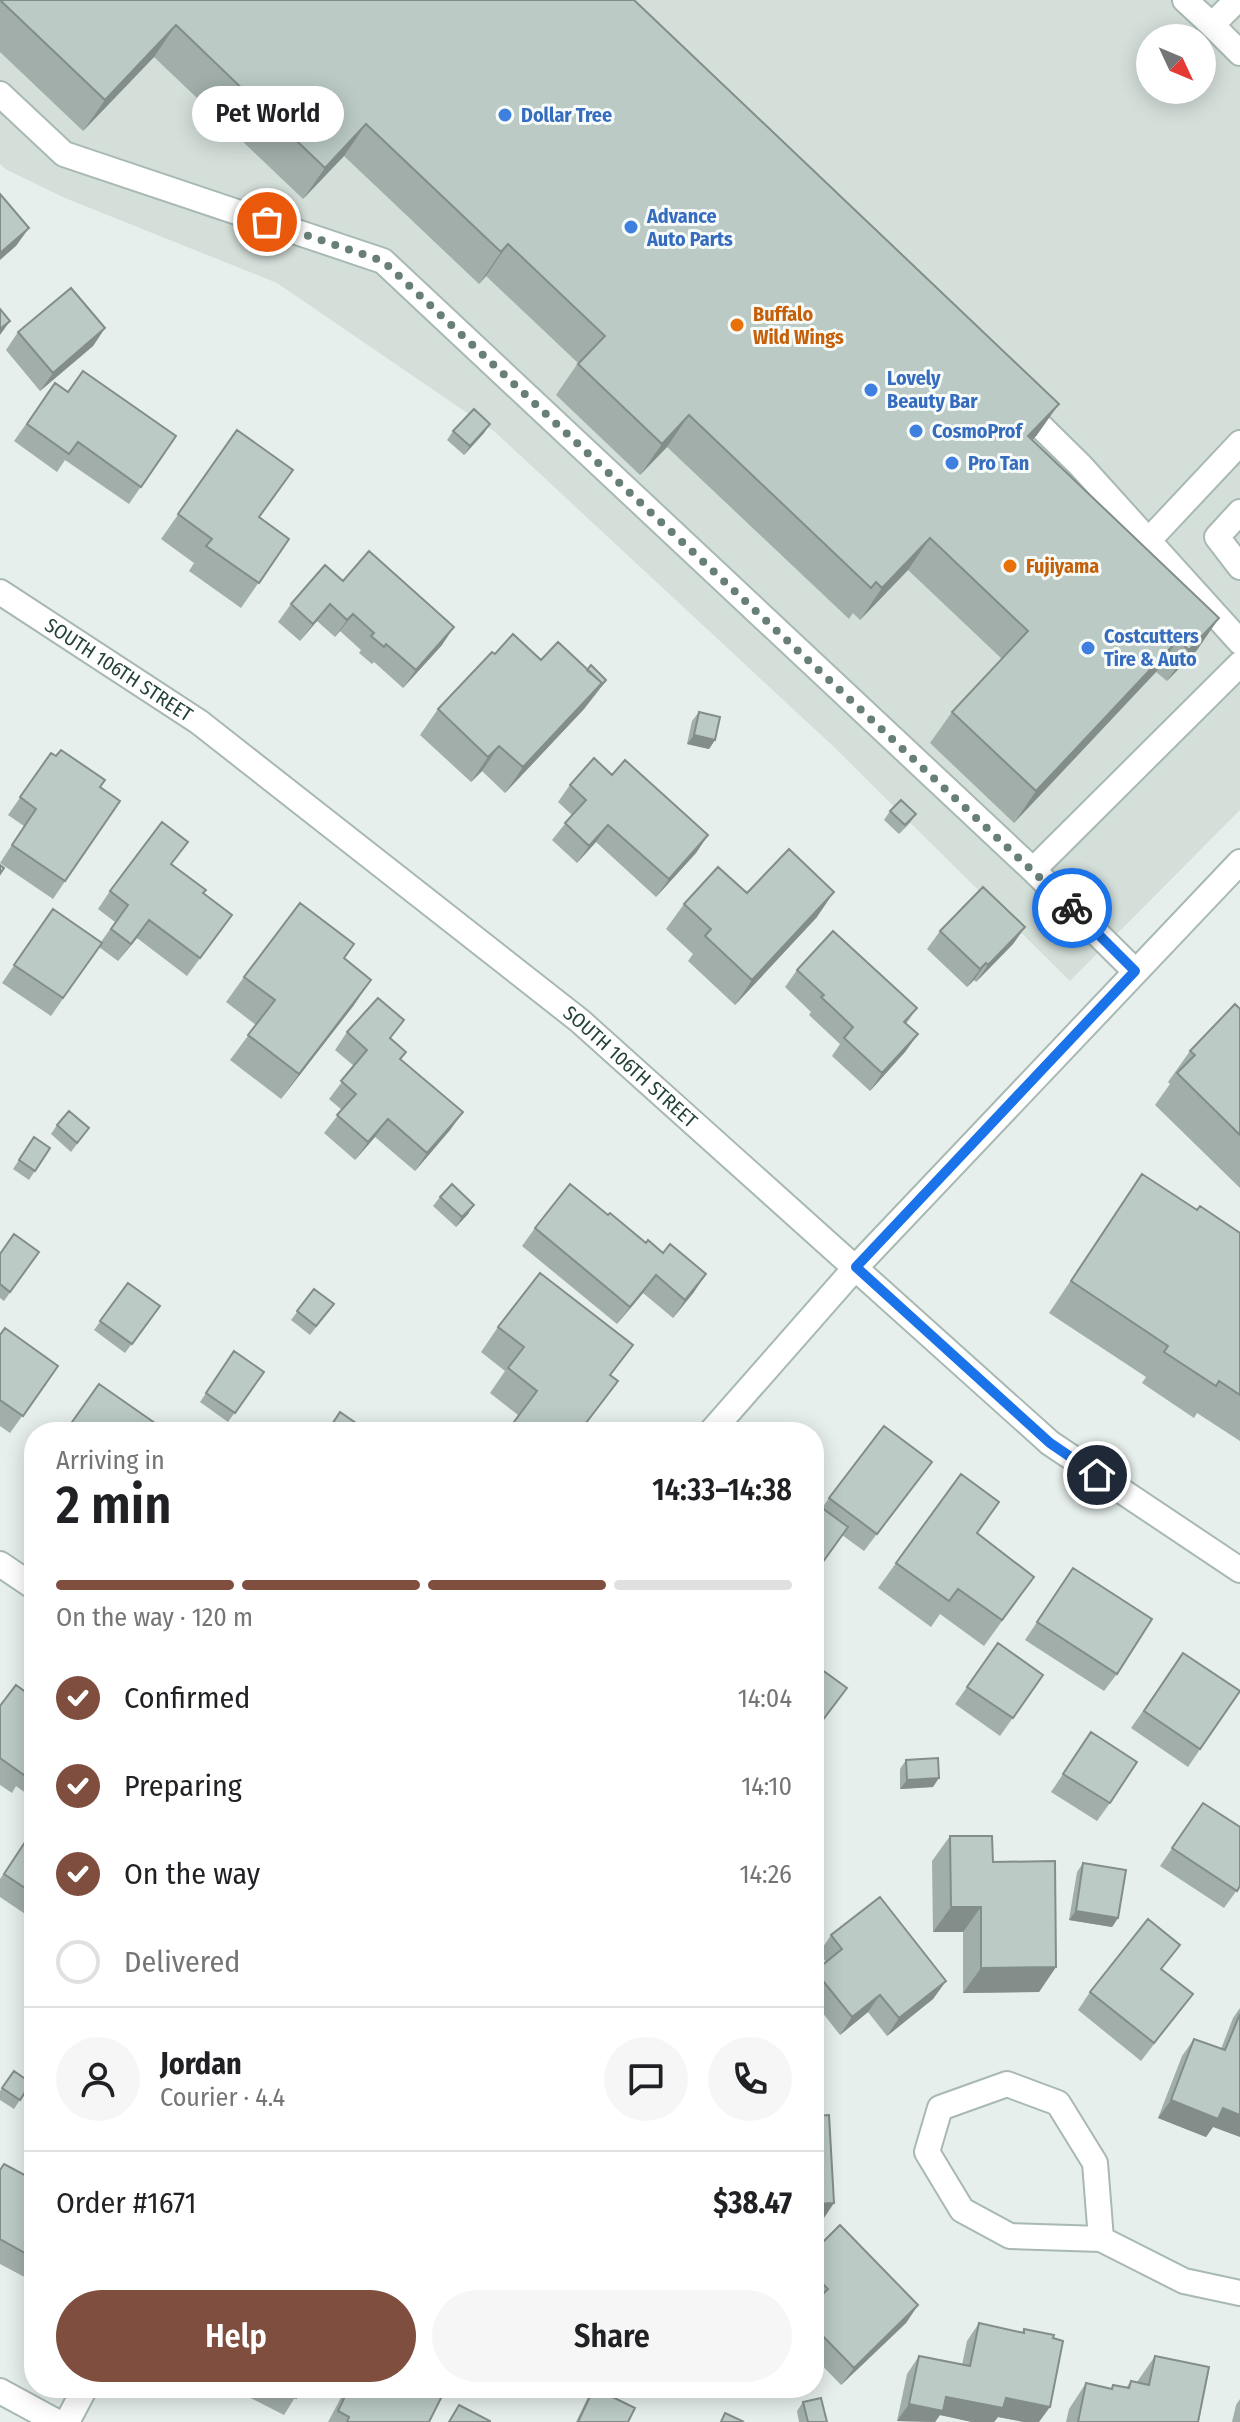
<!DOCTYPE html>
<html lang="en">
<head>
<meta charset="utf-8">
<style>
	body { margin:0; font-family:"Fira Sans Condensed",sans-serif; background:#f6f6f6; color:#202124; height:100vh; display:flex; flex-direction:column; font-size:30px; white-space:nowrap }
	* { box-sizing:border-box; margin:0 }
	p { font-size:26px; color:#757577 }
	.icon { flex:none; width:44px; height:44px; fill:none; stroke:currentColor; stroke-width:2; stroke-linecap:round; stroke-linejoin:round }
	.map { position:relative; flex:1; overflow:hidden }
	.drawer { position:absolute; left:24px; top:1422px; width:800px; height:976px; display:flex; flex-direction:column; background:#fff; border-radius:32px; box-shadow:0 4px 20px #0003 }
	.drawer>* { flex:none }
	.needle { width:52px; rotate:134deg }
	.controls { position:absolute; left:1136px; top:24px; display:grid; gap:16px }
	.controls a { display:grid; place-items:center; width:80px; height:80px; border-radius:50%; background:#fff; box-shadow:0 4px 20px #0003; font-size:40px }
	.pin { position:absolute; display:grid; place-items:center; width:68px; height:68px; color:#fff; margin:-34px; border:4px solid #fff; border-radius:50%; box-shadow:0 2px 8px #0007 }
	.courier { position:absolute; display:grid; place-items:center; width:80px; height:80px; margin:-40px; border:6px solid #1a73e8; border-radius:50%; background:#fff; color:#222; box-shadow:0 2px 10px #0007 }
	.bubble { position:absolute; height:56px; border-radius:28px; background:#fff; box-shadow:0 4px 20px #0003; font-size:26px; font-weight:600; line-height:56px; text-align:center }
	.headline em { font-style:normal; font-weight:600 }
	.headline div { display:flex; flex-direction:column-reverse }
	.headline { display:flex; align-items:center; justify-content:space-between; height:136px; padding:0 32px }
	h1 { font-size:52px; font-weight:600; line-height:60px }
	.bar { display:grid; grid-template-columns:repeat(4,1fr); gap:12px 8px; align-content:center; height:96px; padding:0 32px }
	.bar i { height:10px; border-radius:6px; background:#e0e0e0 }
	.bar .active { background:#7f4e3f }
	.bar p { grid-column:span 4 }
	.line { display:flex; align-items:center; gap:20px; padding:0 32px; border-top:2px solid #e0e0e0 }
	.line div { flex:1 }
	.round { display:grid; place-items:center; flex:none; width:84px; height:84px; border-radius:42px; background:#f6f6f6 }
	ol { padding:0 32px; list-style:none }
	li { display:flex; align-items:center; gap:24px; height:88px }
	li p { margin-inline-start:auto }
	li .icon { padding:8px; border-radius:50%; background:#7f4e3f; color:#fff; stroke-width:4 }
	li:last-child { color:#757577 }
	li i { width:44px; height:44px; border:4px solid #e0e0e0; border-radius:50% }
	.primary-button { display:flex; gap:16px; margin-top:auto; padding:16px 32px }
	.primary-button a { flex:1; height:92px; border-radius:48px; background:#7f4e3f; color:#fff; font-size:32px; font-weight:600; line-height:92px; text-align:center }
	.primary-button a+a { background:#f6f6f6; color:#202124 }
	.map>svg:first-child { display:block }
</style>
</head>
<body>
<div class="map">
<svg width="1240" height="2422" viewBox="0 0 1240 2422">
	<rect width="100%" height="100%" fill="#e6efeb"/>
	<path fill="#d4dfda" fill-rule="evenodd" d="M0 0H1240V810L1070 981 835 748 495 432 277 283 65 198 7 170 0 164ZM1150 38H1202V90H1150Z"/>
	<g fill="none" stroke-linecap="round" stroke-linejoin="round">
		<defs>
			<path id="service" d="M1185 0 1212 25
				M1237 0 1212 25 1240 53
				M0 94 64 154 383 261 1033 870
				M1020 406 1080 465 1240 642
				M1240 512 1217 537 1240 567
				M1148 541 1240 443
				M1135 971 1033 870 1240 664"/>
			<g id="minor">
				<path id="s1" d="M0 592 199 722 580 1021 1050 1443 1240 1570"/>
				<path d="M711 1432 856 1267 1240 862"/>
				<path d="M0 1564 34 1587"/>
				<path d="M1101 2239 1095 2163 1058 2103 1007 2084 940 2108 927 2152 962 2210 1010 2236 1101 2239 1184 2281 1240 2293"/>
				<path d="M0 2391 57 2422"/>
				<path d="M67 2422 85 2388"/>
			</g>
		</defs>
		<use href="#service" stroke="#a8b8b2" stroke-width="28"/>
		<use href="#minor" stroke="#a8b8b2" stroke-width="28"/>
		<use href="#service" stroke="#fff" stroke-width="24"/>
		<use href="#minor" stroke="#fff" stroke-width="24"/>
	</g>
	<path fill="#a1aea9" d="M0 0H634L1037 435 1032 440 1219 618 1197 650 1167 681 1156 672 1014 823 930 743 952 712 1002 659 908 570 860 620 853 613 849 619 667 447 640 475 556 395 578 363 486 276 479 284 344 156 303 199 154 57 83 131 0 52Z
		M105 328 93 346 40 391 6 350 18 332Z
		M55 383 68 392 176 436 129 504 65 460 57 472 14 441Z
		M237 430 259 518 289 539 241 608 189 571 194 563 161 539Z
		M453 431 484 433 464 455 447 440Z
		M343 581 442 645 403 688 374 662 372 664 359 653 361 650 340 631 335 637 317 621 300 641 278 622 291 604Z
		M495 654 541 660 600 689 584 709 505 793 482 771 471 782 420 735 438 709Z
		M699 712 715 740 709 749 687 744 692 721Z
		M51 753 120 801 53 899 0 863 24 826 8 815Z
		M612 775 708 835 696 853 656 897 596 842 577 863 552 840 572 815 558 802 570 785Z
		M890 811 916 814 910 823 899 834 884 820Z
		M172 865 203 893 232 915 187 976 137 938 118 961 99 947 51 1016 2 983 53 909 101 942 115 922 98 909 110 891Z
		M747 893 817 917 735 1005 688 961 693 954 666 929 684 904Z
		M1025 927 1013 944 976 982 974 980 967 987 927 949 940 931Z
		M344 959 354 1005 281 1099 230 1060 256 1025 226 1002 244 977Z
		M797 970 917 1008 906 1024 918 1034 905 1052 870 1091 832 1056 840 1044 809 1015 811 1012 785 987Z
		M1240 1009V1188L1155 1105 1170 1084 1168 1082 1190 1051Z
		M347 1032 391 1039 401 1060 463 1112 450 1130 415 1171 375 1137 355 1160 324 1133 342 1110 329 1099 354 1066 335 1050Z
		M57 1125 89 1128 71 1152 51 1134Z
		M34 1137 50 1148 29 1180 13 1169Z
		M1142 1174 1197 1210 1240 1233V1441L1197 1413 1194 1418 1142 1383 1146 1377 1049 1313Z
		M570 1184 694 1292 673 1318 643 1293 617 1324 522 1246 535 1228Z
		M440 1197 474 1205 468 1214 456 1227 433 1206Z
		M39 1252 4 1301 0 1298V1254Z
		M128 1283 160 1306 125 1353 94 1330Z
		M314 1289 334 1304 310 1335 291 1320Z
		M498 1327 612 1376 618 1381 580 1432H506L518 1415 490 1393 505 1371 481 1352Z
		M0 1335 58 1366 10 1433 0 1426Z
		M234 1351 264 1372 228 1422 200 1402Z
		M932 1462 864 1551 842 1535 814 1574V1502L822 1508 829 1498Z
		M977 1533 1034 1577 984 1646 940 1614 931 1627 878 1588 896 1563Z
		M1073 1568 1117 1674 1104 1691 1025 1640Z
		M998 1643 1043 1675 1000 1736 955 1704Z
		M1183 1653 1240 1691 1188 1767 1131 1728Z
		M34 1698V1799L16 1786 12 1793 0 1785V1706Z
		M1091 1732 1110 1803 1097 1821 1051 1792Z
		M906 1760 933 1787 900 1789V1769Z
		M1203 1803 1240 1886 1224 1908 1160 1866Z
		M33 1830 34 1831V1920L0 1897V1879Z
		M950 1836 993 1862 1056 1967 1039 1992 963 1993V1932H933L932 1861Z
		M1083 1863 1118 1918 1112 1927 1069 1920 1077 1872Z
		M831 1935 946 1981 933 1999 887 2036 868 2012 840 2035 814 2002V1972L826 1962 819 1953Z
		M1162 1970 1193 1994 1141 2061 1078 2010 1090 1992Z
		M1240 2008V2014L1213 2127 1206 2137 1158 2118 1182 2056 1194 2039 1221 2049 1233 2018Z
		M14 2071 31 2083 14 2109 0 2100V2091Z
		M4 2164 34 2180V2282L0 2264V2169Z
		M814 2251 918 2305 906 2323 841 2385 814 2357Z
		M979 2323 1022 2332 1024 2329 1039 2422H1024L998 2417 994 2422H972L940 2415 935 2422 897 2421 907 2374 919 2356 962 2365 967 2341Z
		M1155 2356 1198 2422H1066L1069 2409 1086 2383 1111 2389 1113 2385 1126 2388 1131 2381 1137 2382Z
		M231 2388H301L284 2415Z
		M346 2388H446L429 2422H328Z
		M594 2388 628 2422H576L588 2397Z
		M1240 2399V2422H1232L1236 2405Z
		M803 2402 827 2422H799L797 2411Z"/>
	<path fill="#838d89" d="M176 25 154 57 83 131 105 100Z
		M366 124 344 156 303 199 325 168Z
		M29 228 16 246 0 260V253Z
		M508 244 486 276 479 284 501 252Z
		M10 321 0 335V329Z
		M105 328 93 346 40 391 53 373Z
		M1059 404 1037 435 1005 468 1028 436Z
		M689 415 667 447 640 475 662 444Z
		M490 424 484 433 464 455 470 446Z
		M930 538 908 570 860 620 882 588Z
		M330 604 317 621 300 641 313 624Z
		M353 614 340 631 335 637 347 620Z
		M1219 618 1197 650 1167 681 1189 650Z
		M454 627 442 645 403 688 416 670Z
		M1178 640 1156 672 1014 823 1036 791Z
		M606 680 584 709 505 793 523 767Z
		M694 735 715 740 709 749 687 744Z
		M499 746 482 771 471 782 488 757Z
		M608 825 596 842 577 863 589 846Z
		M708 835 696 853 656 897 669 879Z
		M834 892 817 917 735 1005 752 980Z
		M149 920 137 938 118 961 131 944Z
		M1025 927 1013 944 976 982 988 965Z
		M986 963 974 980 967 987 980 969Z
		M371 980 354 1005 281 1099 299 1074Z
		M918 1034 905 1052 870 1091 882 1073Z
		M463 1112 450 1130 415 1171 427 1153Z
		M388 1119 375 1137 355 1160 368 1142Z
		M474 1205 468 1214 456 1227 462 1217Z
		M706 1274 694 1292 673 1318 685 1300Z
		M656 1275 643 1293 617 1324 630 1307Z
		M939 1778 933 1787 900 1789 907 1780Z
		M951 1907H981L963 1932H933Z
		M1076 1911 1118 1918 1112 1927 1069 1920Z
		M1056 1967 1039 1992 963 1993 981 1968Z
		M946 1981 933 1999 887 2036 899 2018Z
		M880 1995 868 2012 840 2035 852 2017Z
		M1171 2100 1223 2108 1240 2115V2137L1213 2127 1206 2137 1158 2118Z
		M834 2203 822 2221H814V2204Z
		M918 2305 906 2323 841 2385 854 2368Z
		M946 2397 1006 2398 1050 2407 1039 2422H1024L998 2417 994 2422H972L940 2415 935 2422 897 2421 909 2404Z"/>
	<path fill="#bbcac4" stroke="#838d89" stroke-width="2" d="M0 0H634L1059 404 1028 436 1219 618 1189 650 1178 640 1036 791 952 712 1028 631 930 538 882 588 876 582 871 588 689 415 662 444 578 364 605 336 508 244 501 252 366 124 325 168 176 25 105 100Z
		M0 194 29 228 0 253Z
		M71 288 105 328 53 373 18 332Z
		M0 309 10 321 0 329Z
		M83 371 176 436 141 487 78 442 69 454 27 424 55 383 68 392Z
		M474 409 490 424 470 446 453 431Z
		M237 430 293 470 259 517 289 539 259 583 206 546 212 539 178 514Z
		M369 551 454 627 416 670 386 644 384 647 371 636 374 633 353 614 347 620 330 604 313 624 291 604 325 565 343 581Z
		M513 634 541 660 558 642 602 683 523 767 499 746 488 757 438 709 492 652 495 654Z
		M591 665 606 680 599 688 602 683 587 670Z
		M699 712 720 717 715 740 694 735Z
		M61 750 105 780 100 787 120 801 65 881 12 845 36 809 20 797 51 753 56 756Z
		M594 758 612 775 625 760 708 835 669 879 608 825 589 846 565 823 586 800 570 785Z
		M901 800 916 814 905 825 890 811Z
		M162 822 188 842 171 864 206 890 203 893 232 915 200 958 149 920 131 944 111 929 128 905 110 891Z
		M789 849 834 892 752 980 705 936 711 929 684 904 718 867 747 893Z
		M0 865 4 868 0 874Z
		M983 887 1025 927 988 965 986 963 980 969 940 931Z
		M300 903 354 944 344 958 371 980 299 1074 248 1035 275 1000 244 977Z
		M53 909 102 943 63 998 14 965Z
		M833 931 917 1008 904 1022 918 1034 882 1073 844 1038 853 1027 821 997 824 995 797 970Z
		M378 998 404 1020 390 1038 406 1052 400 1059 463 1112 427 1153 388 1119 368 1142 337 1115 356 1094 341 1081 367 1050 347 1032Z
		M1235 1004 1240 1009V1135L1177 1073 1195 1055 1190 1051Z
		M69 1111 89 1128 77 1143 57 1125Z
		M34 1137 50 1148 35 1171 19 1160Z
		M1142 1174 1197 1210 1200 1206 1240 1233V1395L1219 1381 1216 1386 1164 1352 1168 1346 1071 1281Z
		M452 1184 474 1205 462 1217 440 1197Z
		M570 1184 608 1215 610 1213 646 1243 648 1240 663 1253 670 1244 706 1274 685 1300 656 1275 630 1307 535 1228Z
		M14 1234 39 1252 10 1292 0 1284V1254Z
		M540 1273 633 1345 610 1375 618 1381 579 1432H527L514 1422 537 1391 508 1368 524 1347 498 1327Z
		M128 1283 160 1306 132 1344 100 1321Z
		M314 1289 334 1304 316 1326 297 1311Z
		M5 1328 58 1366 23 1416 0 1400V1335Z
		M234 1351 264 1372 235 1413 206 1393Z
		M99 1384 162 1428 159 1432H65Z
		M340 1412 369 1432H327Z
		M884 1426 932 1462 877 1534 829 1498Z
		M961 1474 999 1502 977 1533 1034 1577 1002 1620 958 1589 949 1601 896 1563Z
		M814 1502 848 1527 820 1566 814 1562Z
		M1073 1568 1152 1619 1117 1674 1037 1622Z
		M998 1643 1043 1675 1013 1718 967 1687Z
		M1183 1653 1240 1691 1200 1749 1144 1711Z
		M814 1664 847 1688 816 1729 814 1728Z
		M16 1685 34 1698V1772L28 1768 24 1775 0 1758V1706Z
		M1091 1732 1137 1762 1110 1803 1063 1774Z
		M938 1758 939 1778 907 1780 906 1760Z
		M1203 1803 1240 1827V1886L1237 1891 1172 1848Z
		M33 1830 34 1831V1894L4 1874Z
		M950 1836H992L993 1862 1055 1861 1056 1967 981 1968V1907H951Z
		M1083 1863 1126 1870 1118 1918 1076 1911Z
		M880 1897 946 1981 899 2018 880 1995 852 2017 815 1971 842 1949 831 1935Z
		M1148 1919 1180 1945 1161 1969 1193 1994 1154 2043 1090 1992Z
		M1240 2014V2115L1223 2108 1218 2119 1171 2100 1194 2039 1225 2050Z
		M14 2071 31 2083 20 2100 2 2088Z
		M829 2115 834 2203 814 2204V2116Z
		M4 2164 34 2180V2258L0 2239V2170Z
		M840 2225 918 2305 854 2368 814 2327V2303L828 2289 814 2275V2251Z
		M979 2323 1024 2333V2329L1054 2335 1053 2338 1063 2341 1050 2407 1006 2398 1003 2408 946 2397 943 2411 909 2404 919 2356 970 2366Z
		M1155 2356 1209 2367 1198 2422H1078L1086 2383 1112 2389 1113 2385 1129 2388 1131 2381 1149 2385Z
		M277 2388H301L296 2398Z
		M349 2388H446L429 2422H347L349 2417 338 2411Z
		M594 2388 635 2408 628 2422H578Z
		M821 2398 827 2422H808L803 2402Z
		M459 2405 490 2421V2422H449Z
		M725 2413 744 2422H721Z"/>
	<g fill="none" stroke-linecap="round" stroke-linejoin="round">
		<path stroke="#687f78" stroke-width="8" stroke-dasharray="0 14.4" d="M267 222 383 261 1072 908"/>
		<path stroke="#1a73e8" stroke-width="10" d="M1072 908 1135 971 856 1267 1050 1443 1097 1475"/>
	</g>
	<g fill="#3f7fe0" stroke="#f7fbf9" stroke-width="3">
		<circle cx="505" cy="115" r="8"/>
		<circle cx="631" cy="227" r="8"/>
		<circle cx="871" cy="390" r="8"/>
		<circle cx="916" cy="431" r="8"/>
		<circle cx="952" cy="463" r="8"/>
		<circle cx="1088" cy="648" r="8"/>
	</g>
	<g fill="#e8710a" stroke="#f7fbf9" stroke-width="3">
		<circle cx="737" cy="325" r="8"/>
		<circle cx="1010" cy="566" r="8"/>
	</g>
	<g text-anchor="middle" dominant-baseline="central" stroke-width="6" stroke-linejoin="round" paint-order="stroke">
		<g font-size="20" font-weight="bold" fill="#366cbe" stroke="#f7fbf9" text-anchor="start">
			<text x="521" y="115">Dollar Tree</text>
			<text x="647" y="216">Advance<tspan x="647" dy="23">Auto Parts</tspan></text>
			<text x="887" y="378">Lovely<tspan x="887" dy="23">Beauty Bar</tspan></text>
			<text x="932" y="431">CosmoProf</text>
			<text x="968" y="463">Pro Tan</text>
			<text x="1104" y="636">Costcutters<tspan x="1104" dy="23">Tire &amp; Auto</tspan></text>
		</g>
		<g font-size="20" font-weight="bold" fill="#c56008" stroke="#f7fbf9" text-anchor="start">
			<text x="753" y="314">Buffalo<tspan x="753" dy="23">Wild Wings</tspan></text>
			<text x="1026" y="566">Fujiyama</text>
		</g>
		<g font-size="20" fill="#24423a" stroke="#f7fbf9">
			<text stroke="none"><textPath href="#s1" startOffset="142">SOUTH 106TH STREET</textPath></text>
			<text stroke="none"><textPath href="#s1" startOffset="790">SOUTH 106TH STREET</textPath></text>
		</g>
	</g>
</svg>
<div class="controls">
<a><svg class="needle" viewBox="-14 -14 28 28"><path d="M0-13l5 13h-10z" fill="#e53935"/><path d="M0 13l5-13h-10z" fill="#757577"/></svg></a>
</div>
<div class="pin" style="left:267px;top:222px;background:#ea580c"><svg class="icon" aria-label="bag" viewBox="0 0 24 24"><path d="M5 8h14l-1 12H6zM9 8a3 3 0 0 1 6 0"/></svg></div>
<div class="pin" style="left:1097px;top:1475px;background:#1f2937"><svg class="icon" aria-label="home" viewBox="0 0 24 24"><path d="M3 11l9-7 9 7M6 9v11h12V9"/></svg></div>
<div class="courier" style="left:1072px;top:908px"><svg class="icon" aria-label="bike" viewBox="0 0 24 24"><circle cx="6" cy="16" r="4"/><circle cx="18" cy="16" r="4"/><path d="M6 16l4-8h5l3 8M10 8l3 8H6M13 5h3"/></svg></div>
<div class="bubble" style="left:192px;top:86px;width:152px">Pet World</div>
<section class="drawer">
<div class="headline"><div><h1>2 min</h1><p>Arriving in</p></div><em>14:33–14:38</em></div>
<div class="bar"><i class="active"></i><i class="active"></i><i class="active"></i><i></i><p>On the way · 120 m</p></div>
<ol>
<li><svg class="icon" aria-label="check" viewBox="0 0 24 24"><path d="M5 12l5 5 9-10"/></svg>Confirmed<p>14:04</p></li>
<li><svg class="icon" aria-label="check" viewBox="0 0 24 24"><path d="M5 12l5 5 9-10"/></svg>Preparing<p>14:10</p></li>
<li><svg class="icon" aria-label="check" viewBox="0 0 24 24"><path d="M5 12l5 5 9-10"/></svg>On the way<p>14:26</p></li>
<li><i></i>Delivered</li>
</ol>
<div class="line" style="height:144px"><a class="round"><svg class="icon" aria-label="person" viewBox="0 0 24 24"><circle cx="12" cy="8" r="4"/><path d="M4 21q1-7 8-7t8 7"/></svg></a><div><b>Jordan</b><p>Courier · 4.4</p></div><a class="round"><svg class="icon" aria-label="chat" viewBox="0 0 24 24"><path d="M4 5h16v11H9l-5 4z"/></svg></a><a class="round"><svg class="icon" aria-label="phone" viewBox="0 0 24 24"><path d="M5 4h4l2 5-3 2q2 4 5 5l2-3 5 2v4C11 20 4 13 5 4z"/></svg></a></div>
<div class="line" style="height:104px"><div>Order #1671</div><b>$38.47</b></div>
<div class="primary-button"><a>Help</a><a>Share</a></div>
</section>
</div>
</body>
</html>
